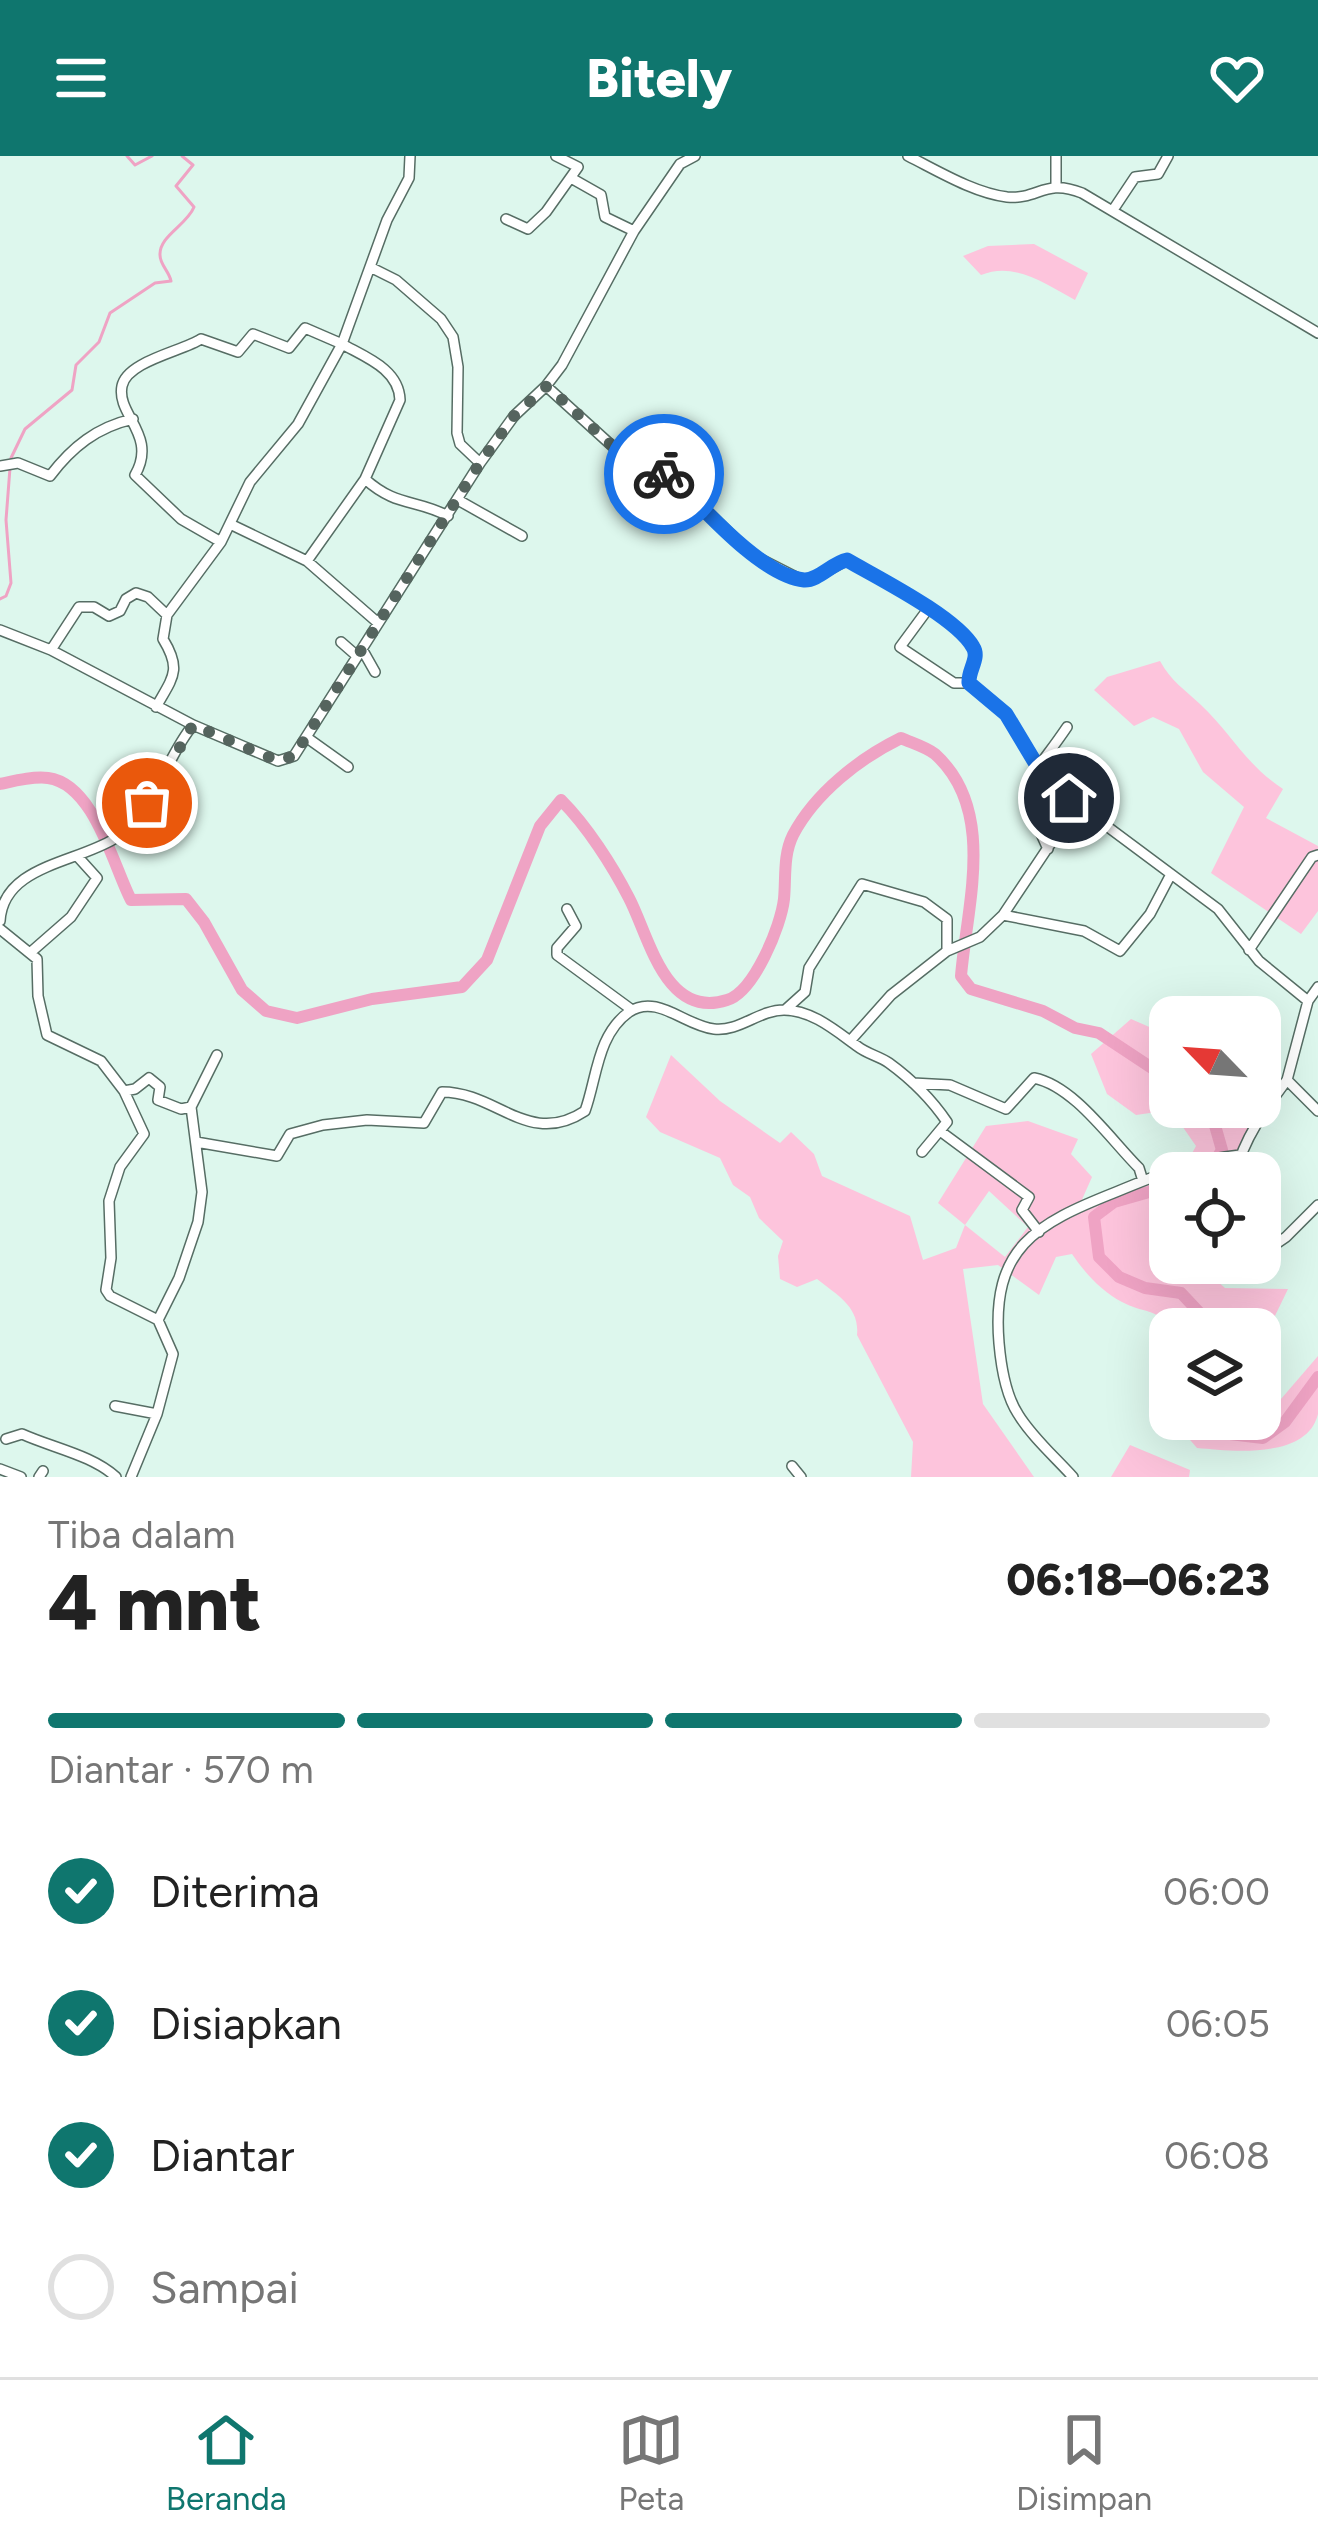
<!DOCTYPE html>
<html lang="id">
<head>
<meta charset="utf-8">
<style>
	body { margin:0; font-family:Figtree,sans-serif; background:#f2f2f2; color:#222; height:100vh; display:flex; flex-direction:column; font-size:45px; white-space:nowrap }
	* { box-sizing:border-box; margin:0 }
	p { font-size:39px; color:#767676 }
	.icon { flex:none; width:66px; height:66px; fill:none; stroke:currentColor; stroke-width:2; stroke-linecap:round; stroke-linejoin:round }
	.map { position:relative; height:1321px; overflow:hidden }
	.panel { display:flex; flex-direction:column; background:#fff; flex:1 }
	.panel>* { flex:none }
	.needle { width:78px; rotate:295deg }
	.controls { position:absolute; left:1149px; top:840px; display:grid; gap:24px }
	.controls a { display:grid; place-items:center; width:132px; height:132px; border-radius:24px; background:#fff; box-shadow:0 12px 48px #0002; font-size:60px }
	.pin { position:absolute; display:grid; place-items:center; width:102px; height:102px; color:#fff; margin:-51px; border:6px solid #fff; border-radius:50%; box-shadow:0 3px 12px #0007 }
	.courier { position:absolute; display:grid; place-items:center; width:120px; height:120px; margin:-60px; border:9px solid #1a73e8; border-radius:50%; background:#fff; color:#222; box-shadow:0 3px 15px #0007 }
	.overview em { font-style:normal; font-weight:800 }
	.overview div { display:flex; flex-direction:column-reverse }
	.overview { display:flex; align-items:center; justify-content:space-between; height:204px; padding:0 48px }
	h1 { font-size:78px; font-weight:800; line-height:90px }
	.bar { display:grid; grid-template-columns:repeat(4,1fr); gap:18px 12px; align-content:center; height:144px; padding:0 48px }
	.bar i { height:15px; border-radius:9px; background:#e0e0e0 }
	.bar .selected { background:#0f766e }
	.bar p { grid-column:span 4 }
	ol { padding:0 48px; list-style:none }
	li { display:flex; align-items:center; gap:36px; height:132px }
	li p { margin-inline-start:auto }
	li .icon { padding:12px; border-radius:50%; background:#0f766e; color:#fff; stroke-width:4 }
	li:last-child { color:#767676 }
	li i { width:66px; height:66px; border:6px solid #e0e0e0; border-radius:50% }
	header { display:flex; justify-content:space-between; align-items:center; height:156px; padding:0 48px; background:#0f766e; color:#fff; font-size:54px; font-weight:800 }
	.dock { display:flex; justify-content:space-around; align-items:center; height:168px; border-top:3px solid #e0e0e0; background:#fff; font-size:33px; color:#767676 }
	.dock a { display:grid; justify-items:center; gap:6px }
	.dock .selected { color:#0f766e }
	.map>svg:first-child { display:block }
</style>
</head>
<body>
<header><svg class="icon" aria-label="menu" viewBox="0 0 24 24"><path d="M4 6h16M4 12h16M4 18h16"/></svg>Bitely<svg class="icon" aria-label="heart" viewBox="0 0 24 24"><path d="M12 20l-8-8c-3-5 5-10 8-4 3-6 11-1 8 4z"/></svg></header>
<div class="map">
<svg width="1318" height="1321" viewBox="0 0 1318 1321">
	<rect width="100%" height="100%" fill="#ddf7ed"/>
	<path fill="#fdc4dc" fill-rule="evenodd" d="M1034 88 1088 117 1075 144C1046 128 1014 105 981 119L963 100 988 90Z
		M1160 505C1171 525 1184 533 1200 548 1232 578 1244 607 1283 633L1266 662 1318 690V755L1301 778 1211 717 1244 651 1203 616 1179 573 1153 561 1134 570 1094 534 1107 521Z
		M1131 863 1170 880V951H1260V924L1280 937 1241 1003 1239 1017H1170V1058L1157 1069 1170 1082V1107H1197L1225 1132 1288 1133 1272 1166H1227L1225 1173H1174C1154 1151 1145 1158 1122 1146 1101 1135 1085 1117 1072 1098L1056 1101 1039 1139 998 1109 963 1113 983 1248 1034 1321H911L913 1286 857 1179C860 1151 837 1139 817 1123L797 1131 780 1123 778 1100 783 1085 759 1062 750 1041 733 1029 720 1002 660 976 646 961 671 899 720 945 780 987 791 976 814 998 822 1020 910 1060 923 1104 956 1092 965 1069 938 1047 986 970 1028 965 1078 983 1071 998 1092 1021 1080 1048 1087 1052 1121 1029 1184 1012 1196 990 1171 954 1136 959 1107 938 1091 898ZM989 1035 1028 1071 1005 1101 965 1069Z
		M1318 1200C1318 1218 1318 1241 1318 1258 1307 1304 1231 1295 1197 1292L1172 1263H1228L1257 1271Z
		M1130 1289 1190 1314 1189 1321H1111Z"/>
	<g fill="none" stroke-linecap="round" stroke-linejoin="round">
		<path stroke="#efa3c4" stroke-width="3" d="M127 0 135 9 152 0
			M11 302 25 273 72 234 76 209 99 186 110 157 155 127 171 125C169 115 160 109 160 99 159 80 187 69 194 51L176 30 193 9 182 0
			M0 443 6 440 11 427 6 364 10 312"/>
		<path stroke="#efa3c4" stroke-width="12" d="M0 628C14 625 33 620 48 622 94 628 113 709 131 744L186 743 204 766 242 834 266 855 297 862 372 843 462 831 487 804 540 670 561 644C587 670 612 709 629 742 649 780 665 864 727 844 754 836 781 770 784 743 786 722 783 699 793 679 815 637 860 602 901 582 912 587 926 591 935 598 997 654 967 748 961 820L971 833 1043 855 1075 872 1099 877 1170 924
			M1200 1017 1211 1012 1222 994 1214 966 1203 951
			M1170 1030 1114 1046 1094 1061 1099 1101 1119 1121 1145 1132 1181 1137 1212 1170 1211 1173
			M1193 1263 1205 1275 1263 1282 1285 1266 1318 1221"/>
		<defs>
			<path id="minor" d="M410 0 409 22 387 64 342 188C365 201 399 213 400 244L365 323C396 351 416 343 448 360
				M908 0C938 15 974 37 1007 41 1039 44 1044 22 1082 37L1318 177
				M1056 0V28
				M571 22 601 39 605 61 634 75
				M1113 54 1135 21 1158 18 1168 0
				M506 63 528 73 546 56 578 11 556 0
				M372 112 396 124 441 163 453 181 458 211 457 277 460 288 480 307
				M546 230 631 307 674 323 751 398 800 423 811 424 847 404C878 422 956 461 973 491 980 502 967 514 969 527L1006 558 1044 619 1069 642 1218 753 1259 805 1308 845
				M0 310 18 307 50 320C72 291 97 271 133 263
				M458 344 522 380
				M230 368 307 405 365 323
				M307 405 377 466
				M928 453 900 491 954 527H969
				M0 474 51 494 193 569
				M341 486 357 500
				M362 493 375 516
				M51 494 79 451H94L109 460 120 455 126 443 136 437 148 441 167 459 221 386 250 326 298 268 342 188 305 172 289 192 253 178 238 196 201 183C183 195 127 205 122 230 116 259 158 279 135 319L181 363 221 386
				M156 551C173 521 182 514 163 483L167 459
				M306 581 348 611
				M1048 693C1015 622 1025 633 1067 571
				M567 753 576 770 557 792V799L632 854
				M1003 759 1084 775 1120 795 1150 758 1170 720
				M0 765C3 710 75 707 114 683 154 658 164 604 193 569L278 605 294 600 480 307 514 260 546 230 562 209 634 75 680 8 695 0
				M0 773 37 803 38 840 47 879 101 905 124 935 144 978 120 1011 109 1045 111 1102 106 1134 110 1140 158 1164 173 1198 157 1258 131 1321
				M1249 794 1312 701 1318 699
				M947 795 980 781 1003 759 1077 648
				M31 796 71 761 97 722 78 701
				M1318 831 1308 845 1287 924 1318 955
				M785 854 805 836 809 812 862 728 924 746 947 763V795L891 839 850 885
				M913 927 950 929 1006 953 1034 922C1074 930 1110 983 1139 1012L1143 1025
				M124 935 135 933 149 922 160 931 158 944 181 953 191 951
				M940 975 1029 1041 1022 1054 1039 1076
				M196 986 277 1000 290 978 323 969 367 964 424 967 442 936C497 936 529 992 585 955 597 922 597 879 629 856 657 837 685 870 714 873 739 876 759 854 784 854 812 854 836 875 857 890 867 898 879 900 889 907 911 923 932 944 947 966L922 996
				M1236 1017C1243 983 1267 951 1287 924
				M1260 1099 1286 1081 1318 1049
				M158 1164 179 1122 198 1066 202 1036 191 951 217 899
				M115 1250 157 1258
				M6 1283 22 1278C53 1292 92 1299 116 1321
				M792 1310 801 1321
				M0 1313 21 1321
				M39 1321 43 1315
				M1073 1321C1055 1301 1032 1281 1018 1258 1005 1238 1001 1210 999 1187 991 1092 1035 1068 1116 1036 1157 1019 1196 1003 1240 999"/>
		</defs>
		<use href="#minor" stroke="#566d64" stroke-width="12"/>
		<use href="#minor" stroke="#fff" stroke-width="9"/>
	</g>
	<g fill="none" stroke-linecap="round" stroke-linejoin="round">
		<path stroke="#55645e" stroke-width="12" stroke-dasharray="0 21.6" d="M147 647 193 569 278 605 294 600 480 307 514 260 547 230 631 307 664 318"/>
		<path stroke="#1a73e8" stroke-width="15" d="M664 318 674 323C703 352 762 420 804 424 818 425 832 407 847 404 878 422 956 461 973 491 980 502 968 514 969 527L1006 558 1039 613 1069 642"/>
	</g>
</svg>
<div class="controls">
<a><svg class="needle" viewBox="-14 -14 28 28"><path d="M0-13l5 13h-10z" fill="#e53935"/><path d="M0 13l5-13h-10z" fill="#767676"/></svg></a>
<a><svg class="icon" aria-label="locate" viewBox="0 0 24 24"><circle cx="12" cy="12" r="6"/><path d="M12 2v4M12 18v4M2 12h4M18 12h4"/></svg></a>
<a><svg class="icon" aria-label="layers" viewBox="0 0 24 24"><path d="M12 4l9 5-9 5-9-5zM3 14l9 5 9-5"/></svg></a>
</div>
<div class="pin" style="left:147px;top:647px;background:#ea580c"><svg class="icon" aria-label="bag" viewBox="0 0 24 24"><path d="M5 8h14l-1 12H6zM9 8a3 3 0 0 1 6 0"/></svg></div>
<div class="pin" style="left:1069px;top:642px;background:#1f2937"><svg class="icon" aria-label="home" viewBox="0 0 24 24"><path d="M3 11l9-7 9 7M6 9v11h12V9"/></svg></div>
<div class="courier" style="left:664px;top:318px"><svg class="icon" aria-label="bike" viewBox="0 0 24 24"><circle cx="6" cy="16" r="4"/><circle cx="18" cy="16" r="4"/><path d="M6 16l4-8h5l3 8M10 8l3 8H6M13 5h3"/></svg></div>
</div>
<section class="panel">
<div class="overview"><div><h1>4 mnt</h1><p>Tiba dalam</p></div><em>06:18–06:23</em></div>
<div class="bar"><i class="selected"></i><i class="selected"></i><i class="selected"></i><i></i><p>Diantar · 570 m</p></div>
<ol>
<li><svg class="icon" aria-label="check" viewBox="0 0 24 24"><path d="M5 12l5 5 9-10"/></svg>Diterima<p>06:00</p></li>
<li><svg class="icon" aria-label="check" viewBox="0 0 24 24"><path d="M5 12l5 5 9-10"/></svg>Disiapkan<p>06:05</p></li>
<li><svg class="icon" aria-label="check" viewBox="0 0 24 24"><path d="M5 12l5 5 9-10"/></svg>Diantar<p>06:08</p></li>
<li><i></i>Sampai</li>
</ol>
</section>
<nav class="dock">
<a class="selected"><svg class="icon" aria-label="home" viewBox="0 0 24 24"><path d="M3 11l9-7 9 7M6 9v11h12V9"/></svg>Beranda</a>
<a><svg class="icon" aria-label="map" viewBox="0 0 24 24"><path d="M3 6l6-2 6 2 6-2v14l-6 2-6-2-6 2zM9 4v14M15 6v14"/></svg>Peta</a>
<a><svg class="icon" aria-label="saved" viewBox="0 0 24 24"><path d="M7 4h10v16l-5-4-5 4z"/></svg>Disimpan</a>
</nav>
</body>
</html>
